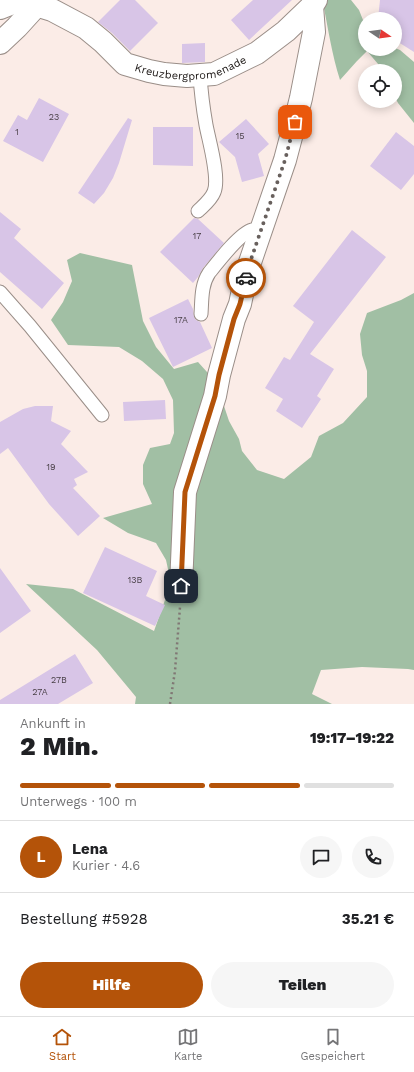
<!DOCTYPE html>
<html lang="de">
<head>
<meta charset="utf-8">
<style>
	body { margin:0; font-family:"Work Sans",sans-serif; background:#f6f6f6; color:#202124; height:100vh; display:flex; flex-direction:column; font-size:15px; white-space:nowrap }
	* { box-sizing:border-box; margin:0 }
	p { font-size:13px; color:#757577 }
	.icon { flex:none; width:22px; height:22px; fill:none; stroke:currentColor; stroke-width:2; stroke-linecap:round; stroke-linejoin:round }
	.map { position:relative; height:704px; overflow:hidden }
	.panel { display:flex; flex-direction:column; background:#fff; flex:1 }
	.panel>* { flex:none }
	.needle { width:26px; rotate:103deg }
	.fabs { position:absolute; left:358px; top:12px; display:grid; gap:8px }
	.fabs a { display:grid; place-items:center; width:44px; height:44px; border-radius:50%; background:#fff; box-shadow:0 2px 10px #0003; font-size:20px }
	.pin { position:absolute; display:grid; place-items:center; width:34px; height:34px; color:#fff; margin:-17px; border-radius:8px; box-shadow:0 2px 6px #0006 }
	.courier { position:absolute; display:grid; place-items:center; width:40px; height:40px; margin:-20px; border:3px solid #b45309; border-radius:50%; background:#fff; color:#222; box-shadow:0 1px 5px #0007 }
	.summary em { font-style:normal; font-weight:800 }
	.summary div { display:flex; flex-direction:column-reverse }
	.summary { display:flex; align-items:center; justify-content:space-between; height:68px; padding:0 20px }
	h1 { font-size:26px; font-weight:800; line-height:30px }
	.bar { display:grid; grid-template-columns:repeat(4,1fr); gap:6px 4px; align-content:center; height:48px; padding:0 20px }
	.bar i { height:5px; border-radius:3px; background:#e0e0e0 }
	.bar .active { background:#b45309 }
	.bar p { grid-column:span 4 }
	.line { display:flex; align-items:center; gap:10px; padding:0 20px; border-top:1px solid #e0e0e0 }
	.line div { flex:1 }
	.round { display:grid; place-items:center; flex:none; width:42px; height:42px; border-radius:21px; background:#f6f6f6 }
	.cta { display:flex; gap:8px; margin-top:auto; padding:8px 20px }
	.cta a { flex:1; height:46px; border-radius:24px; background:#b45309; color:#fff; font-size:16px; font-weight:800; line-height:46px; text-align:center }
	.cta a+a { background:#f6f6f6; color:#202124 }
	.dock { display:flex; justify-content:space-around; align-items:center; height:56px; border-top:1px solid #e0e0e0; background:#fff; font-size:11px; color:#757577 }
	.dock a { display:grid; justify-items:center; gap:2px }
	.dock .active { color:#b45309 }
	.map>svg:first-child { display:block }
</style>
</head>
<body>
<div class="map">
<svg width="414" height="704" viewBox="0 0 414 704">
	<rect width="100%" height="100%" fill="#fbece7"/>
	<path fill="#a1bfa4" d="M324 0H351L359 10 365 25V49H395V48L400 50 414 62V123L398 103 395 97V71H384L367 51 357 61 340 80C332 55 328 28 323 3Z
		M80 253 132 265 143 321 156 347 174 369 198 362 216 382 229 421 239 439 242 451 257 470 284 479 311 457 319 436 343 423 367 397V371L362 355 360 334 367 313 401 300 414 293V670L408 669 362 667 321 670 312 694 332 704H135L136 697 97 650 26 584 73 589 154 631 171 583 166 560 156 543 128 533 103 518 152 504 143 484V465L150 448 170 444 174 433 173 400 163 379 142 361 119 347 68 345 51 320 63 302 72 281 67 260Z"/>
	<path fill="#d8c5e7" d="M120 0H135L158 23 130 51 112 33 98 22Z
		M253 0H292L249 40 231 20Z
		M380 0H414V52L395 40V19H378Z
		M205 43V62L182 63V44Z
		M39 98 69 114 43 162 3 141 18 115 27 120Z
		M128 118 132 120 119 163 113 178 104 193 94 204 78 193Z
		M246 119 269 144 258 154 264 176 242 182 235 157 219 142Z
		M153 127H193V166L153 165Z
		M396 132 414 146V174L401 190 370 166Z
		M0 212 21 229 14 238 64 283 42 309 0 272Z
		M194 218 198 219 224 243 203 268 198 277 193 283 160 252Z
		M352 230 386 257 310 354 334 369 317 396 321 399 302 428 276 411 283 399 265 388 284 357 290 360 314 322 293 306Z
		M188 299 193 309 194 317 196 320 200 322 212 348 173 367 149 318Z
		M165 400 166 419 124 421 123 402Z
		M35 406H53L51 421 71 431 61 444 88 472 74 479 77 485 73 488 100 516 78 536 49 504 8 448 0 454V422L23 409Z
		M105 547 157 571 146 596 165 605 155 626 83 593Z
		M0 568 31 611 0 633Z
		M75 654 93 683 58 704H0V700Z"/>
	<g fill="none" stroke-linecap="round" stroke-linejoin="round">
		<defs>
			<path id="service" d="M198 211C203 206 211 200 214 192 220 178 209 141 206 125 203 108 201 92 200 75
				M0 292 30 326 102 415
				M201 314C202 300 201 285 209 273 217 263 240 233 252 230 255 229 258 230 261 231"/>
			<g id="minor">
				<path id="s1" d="M0 8 15 2H26L52 10 86 28 103 42 125 64 149 71 164 74 187 76 214 74 257 53 286 31 312 6 316 0"/>
				<path d="M0 43 17 27 37 5"/>
				<path d="M181 586 185 492 215 396 219 375 234 319 240 304 247 271 285 160 295 122 301 98 314 32 312 6"/>
			</g>
		</defs>
		<use href="#service" stroke="#9a8e88" stroke-width="15"/>
		<use href="#minor" stroke="#9a8e88" stroke-width="24"/>
		<path stroke="#807774" stroke-width="2.5" stroke-dasharray="2 3" stroke-linecap="butt" d="M170 704 175 671 180 607"/>
		<use href="#service" stroke="#fff" stroke-width="13"/>
		<use href="#minor" stroke="#fff" stroke-width="22"/>
	</g>
	<g fill="none" stroke-linecap="round" stroke-linejoin="round">
		<path stroke="#68605d" stroke-width="4" stroke-dasharray="0 7.2" d="M246 278 247 271 285 160 295 122"/>
		<path stroke="#b45309" stroke-width="5" d="M181 586 185 492 215 396 219 375 234 319 240 304 246 278"/>
	</g>
	<g text-anchor="middle" dominant-baseline="central" stroke-width="3.5" stroke-linejoin="round" paint-order="stroke">
		<g font-size="9" fill="#494047">
			<text x="54" y="117">23</text>
			<text x="17" y="132">1</text>
			<text x="240" y="136">15</text>
			<text x="197" y="236">17</text>
			<text x="181" y="320">17A</text>
			<text x="51" y="467">19</text>
			<text x="135" y="580">13B</text>
			<text x="59" y="680">27B</text>
			<text x="40" y="692">27A</text>
		</g>
		<g font-size="11" fill="#191412" stroke="#fdfdfd">
			<text stroke="none"><textPath href="#s1" startOffset="214">Kreuzbergpromenade</textPath></text>
		</g>
	</g>
</svg>
<div class="fabs">
<a><svg class="needle" viewBox="-14 -14 28 28"><path d="M0-13l5 13h-10z" fill="#e53935"/><path d="M0 13l5-13h-10z" fill="#757577"/></svg></a>
<a><svg class="icon" aria-label="locate" viewBox="0 0 24 24"><circle cx="12" cy="12" r="6"/><path d="M12 2v4M12 18v4M2 12h4M18 12h4"/></svg></a>
</div>
<div class="pin" style="left:295px;top:122px;background:#ea580c"><svg class="icon" aria-label="bag" viewBox="0 0 24 24"><path d="M5 8h14l-1 12H6zM9 8a3 3 0 0 1 6 0"/></svg></div>
<div class="pin" style="left:181px;top:586px;background:#1f2937"><svg class="icon" aria-label="home" viewBox="0 0 24 24"><path d="M3 11l9-7 9 7M6 9v11h12V9"/></svg></div>
<div class="courier" style="left:246px;top:278px"><svg class="icon" aria-label="car" viewBox="0 0 24 24"><path d="M5 17H2v-5l4-1 3-4h7l3 4 3 1v5h-3M9 17h6M6 11h13"/><circle cx="7" cy="17" r="2"/><circle cx="17" cy="17" r="2"/></svg></div>
</div>
<section class="panel">
<div class="summary"><div><h1>2 Min.</h1><p>Ankunft in</p></div><em>19:17–19:22</em></div>
<div class="bar"><i class="active"></i><i class="active"></i><i class="active"></i><i></i><p>Unterwegs · 100 m</p></div>
<div class="line" style="height:72px"><b class="round" style="background:#b45309;color:#fff">L</b><div><b>Lena</b><p>Kurier · 4.6</p></div><a class="round"><svg class="icon" aria-label="chat" viewBox="0 0 24 24"><path d="M4 5h16v11H9l-5 4z"/></svg></a><a class="round"><svg class="icon" aria-label="phone" viewBox="0 0 24 24"><path d="M5 4h4l2 5-3 2q2 4 5 5l2-3 5 2v4C11 20 4 13 5 4z"/></svg></a></div>
<div class="line" style="height:52px"><div>Bestellung #5928</div><b>35.21 €</b></div>
<div class="cta"><a>Hilfe</a><a>Teilen</a></div>
</section>
<nav class="dock">
<a class="active"><svg class="icon" aria-label="home" viewBox="0 0 24 24"><path d="M3 11l9-7 9 7M6 9v11h12V9"/></svg>Start</a>
<a><svg class="icon" aria-label="map" viewBox="0 0 24 24"><path d="M3 6l6-2 6 2 6-2v14l-6 2-6-2-6 2zM9 4v14M15 6v14"/></svg>Karte</a>
<a><svg class="icon" aria-label="saved" viewBox="0 0 24 24"><path d="M7 4h10v16l-5-4-5 4z"/></svg>Gespeichert</a>
</nav>
</body>
</html>
